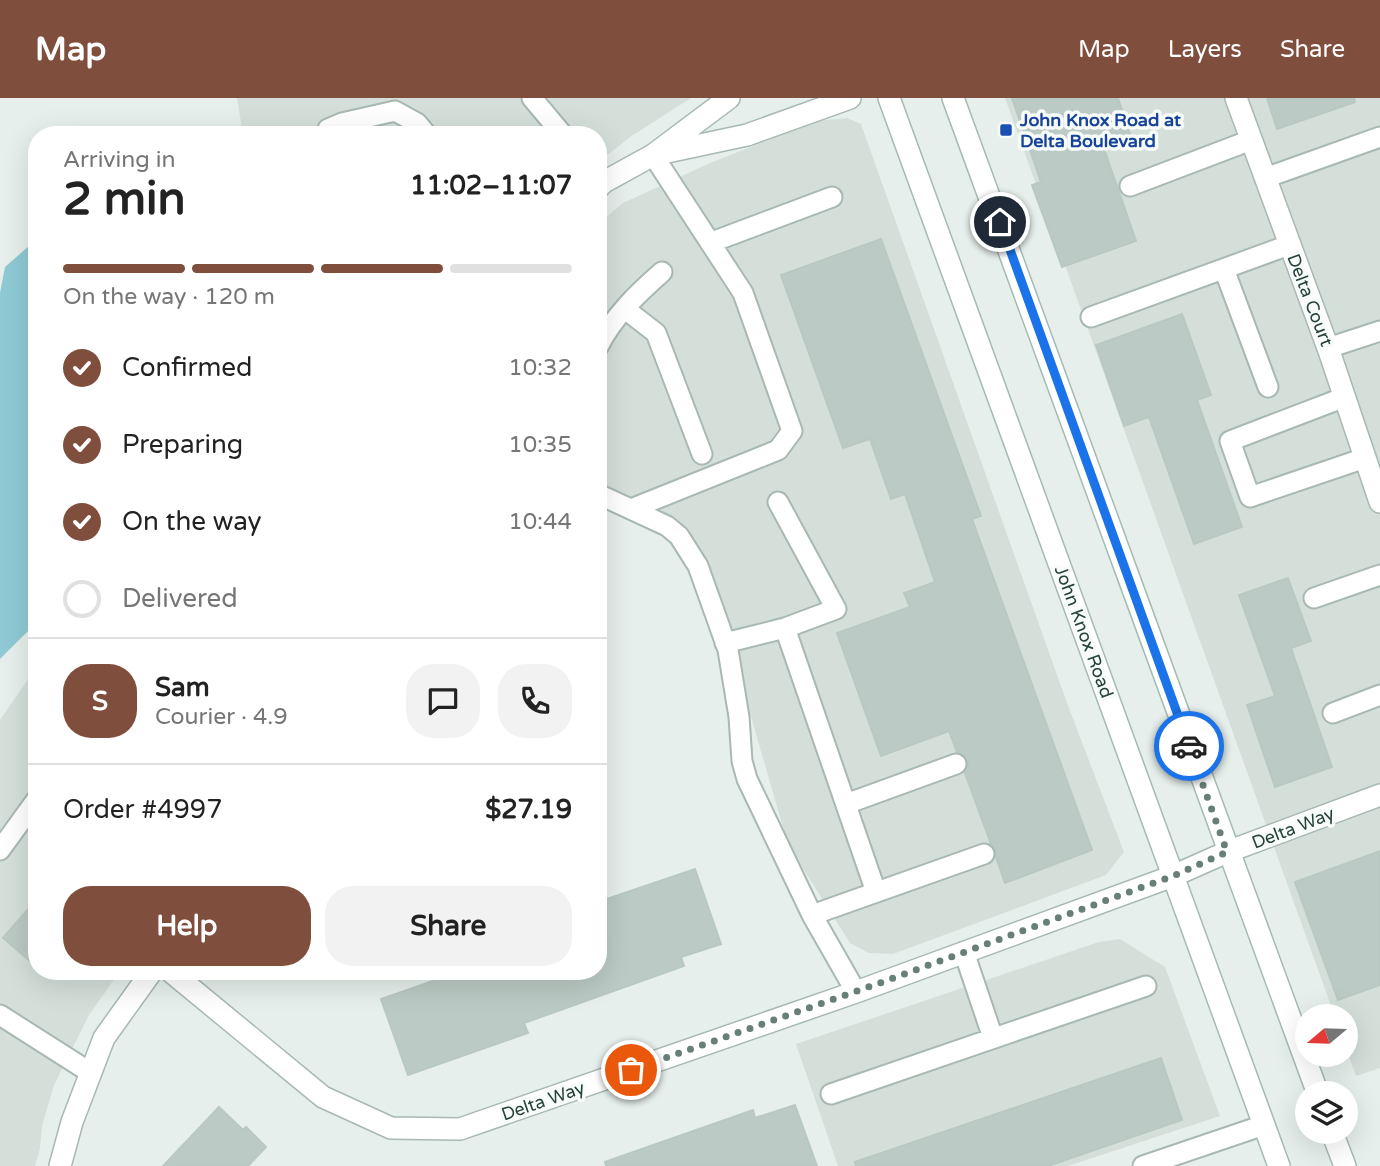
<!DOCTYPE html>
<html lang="en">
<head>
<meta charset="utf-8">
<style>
	body { margin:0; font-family:"Varela Round",sans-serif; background:#f2f2f2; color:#222; height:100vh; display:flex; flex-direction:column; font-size:26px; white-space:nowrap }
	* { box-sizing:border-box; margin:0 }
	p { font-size:23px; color:#767676 }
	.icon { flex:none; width:38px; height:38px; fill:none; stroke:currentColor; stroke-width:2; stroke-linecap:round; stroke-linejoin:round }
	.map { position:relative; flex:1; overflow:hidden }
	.side { position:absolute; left:28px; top:28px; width:579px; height:854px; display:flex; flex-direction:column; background:#fff; border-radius:28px; box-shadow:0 7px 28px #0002 }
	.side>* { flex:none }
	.needle { width:46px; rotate:251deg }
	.tools { position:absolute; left:1295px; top:906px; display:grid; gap:14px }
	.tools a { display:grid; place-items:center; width:63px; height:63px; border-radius:50%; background:#fff; box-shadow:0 7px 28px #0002; font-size:35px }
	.pin { position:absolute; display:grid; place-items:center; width:60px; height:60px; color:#fff; margin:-30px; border:4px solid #fff; border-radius:50%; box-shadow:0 2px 7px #0007 }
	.courier { position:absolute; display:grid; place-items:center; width:70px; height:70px; margin:-35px; border:5px solid #1a73e8; border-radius:50%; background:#fff; color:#222; box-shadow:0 2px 9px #0007 }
	.headline em { font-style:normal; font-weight:700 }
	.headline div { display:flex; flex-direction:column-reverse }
	.headline { display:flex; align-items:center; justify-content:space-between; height:119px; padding:0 35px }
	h1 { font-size:46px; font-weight:700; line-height:52px }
	.bar { display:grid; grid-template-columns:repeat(4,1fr); gap:10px 7px; align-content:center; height:84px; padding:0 35px }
	.bar i { height:9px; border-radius:5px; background:#e0e0e0 }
	.bar .selected { background:#804e3d }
	.bar p { grid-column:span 4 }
	.line { display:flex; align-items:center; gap:18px; padding:0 35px; border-top:2px solid #e0e0e0 }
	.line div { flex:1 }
	.round { display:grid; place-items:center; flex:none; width:74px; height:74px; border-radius:28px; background:#f2f2f2 }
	ol { padding:0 35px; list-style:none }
	li { display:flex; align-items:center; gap:21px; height:77px }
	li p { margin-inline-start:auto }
	li .icon { padding:7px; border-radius:50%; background:#804e3d; color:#fff; stroke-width:4 }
	li:last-child { color:#767676 }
	li i { width:38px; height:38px; border:4px solid #e0e0e0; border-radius:50% }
	.button { display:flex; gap:14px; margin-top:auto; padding:14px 35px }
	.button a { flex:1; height:80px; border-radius:28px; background:#804e3d; color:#fff; font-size:28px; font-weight:700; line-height:80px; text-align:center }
	.button a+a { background:#f2f2f2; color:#222 }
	header { display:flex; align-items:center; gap:42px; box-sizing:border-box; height:98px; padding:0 35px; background:#804e3d; color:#fff }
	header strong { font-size:33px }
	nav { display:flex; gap:38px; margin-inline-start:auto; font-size:24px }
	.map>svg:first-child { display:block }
</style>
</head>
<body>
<header>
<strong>Map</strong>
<nav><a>Map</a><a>Layers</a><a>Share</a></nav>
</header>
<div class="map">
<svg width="1380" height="1068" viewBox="0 0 1380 1068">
	<rect width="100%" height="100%" fill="#e6efeb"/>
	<path fill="#d4dfda" d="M237 0H691L630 39 599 64 598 37H243Z
		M1005 0H1380V970L1356 978 1346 950V919H1335Z
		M847 20 861 26 1067 605 1124 754 1106 777 893 856 869 855 850 845 788 747 744 594 733 534 689 431 599 385 598 126 623 105 710 65 817 23Z
		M37 568V873H120L89 917 54 987 42 1028 40 1050 35 1068H0V622Z
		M1120 841 1165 869 1220 1018 1068 1068H838L796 946 1099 844Z"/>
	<path fill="#8ec9d4" d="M37 141V524L0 561V195L5 169Z"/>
	<path fill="#bbcac4" stroke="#b8c9c2" stroke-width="2" d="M1012 0H1118L1130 36 1102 45 1136 143 1062 169 1032 87 1041 84Z
		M1267 0H1354L1355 4 1277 31Z
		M881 141 981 418 972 421 1092 752 1005 785 996 759 995 751 991 746 965 675 968 669V662L963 656 957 654 949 633 881 658 837 535 910 509 904 495 935 484 905 396 891 401 870 341 843 350 781 177Z
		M1182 216 1211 297 1197 302 1242 429 1194 446 1149 319 1124 328 1096 247Z
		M1288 480 1311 543 1291 550 1332 669 1275 689 1247 607 1275 598 1239 497Z
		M1380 753V887L1338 902 1295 784Z
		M695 771 721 846 681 859 684 868 524 925 528 935 408 977 381 901 461 873H598V804Z
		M37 801V869L3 840Z
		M1161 960 1182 1022 1048 1068H856L855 1064Z
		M795 1007 817 1068H606L605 1064 753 1012 755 1020Z
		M219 1009 243 1032 246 1029 266 1049 248 1068H163Z"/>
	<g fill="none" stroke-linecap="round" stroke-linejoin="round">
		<defs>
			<path id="lane" d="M532 0 563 37
				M326 37 328 31 342 25 395 13 417 25 427 37
				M1265 80 1380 39
				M1130 88 1251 42
				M712 144 832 99
				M1224 171 1268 289
				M625 211 656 235 702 356
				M1091 219 1289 147
				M598 249C613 219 637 196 662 174
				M1328 250 1380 233
				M1345 299 1230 343 1250 399 1365 360
				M598 396 667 428 679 438 698 468 728 552 739 619 742 663 747 681 812 817 856 894
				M631 411 778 352 792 333 743 195 653 57
				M1314 500 1380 477
				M785 530 876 794
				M725 545 785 530 836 511 778 404
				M1333 615 1380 597
				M846 706 956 666
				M0 752 37 701
				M812 817 984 756
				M964 854 993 940
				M0 917 91 975
				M831 996 1146 888
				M1143 1068 1264 1027"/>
			<path id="street" d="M1236 0 1328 250 1380 404
				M653 57 747 37 850 0
				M598 90 604 84 653 57 729 0
				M170 873 323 999 391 1030 460 1031 856 894 1173 778 1227 754 1380 697
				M60 1068 72 1024 104 940 152 873"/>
			<path id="secondary" d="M889 0 1279 1068
				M953 0C1077 331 1194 665 1318 996
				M1332 1034 1345 1068"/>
		</defs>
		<use href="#lane" stroke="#a8b8b2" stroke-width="23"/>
		<use href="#street" stroke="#a8b8b2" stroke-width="24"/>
		<use href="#secondary" stroke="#a4bbb3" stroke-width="24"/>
		<use href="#lane" stroke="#fff" stroke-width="19"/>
		<use href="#street" stroke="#fff" stroke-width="21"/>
		<use href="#secondary" stroke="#fff" stroke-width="21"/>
	</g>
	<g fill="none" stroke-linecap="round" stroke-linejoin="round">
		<path stroke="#687f78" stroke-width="7" stroke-dasharray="0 12.6" d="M631 972 877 886 1173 778 1227 754 1189 648"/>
		<path stroke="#1a73e8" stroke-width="9" d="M1000 124 1189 648"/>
	</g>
	<rect fill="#1a4fb4" stroke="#f7fbf9" stroke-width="2.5" x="999" y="25" width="14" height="14" rx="3.5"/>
	<g text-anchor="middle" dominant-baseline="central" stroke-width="7" stroke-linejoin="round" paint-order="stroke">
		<g font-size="18" font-weight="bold" fill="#164399" stroke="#f7fbf9" text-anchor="start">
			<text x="1020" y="22">John Knox Road at<tspan x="1020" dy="21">Delta Boulevard</tspan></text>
		</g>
		<g font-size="18" fill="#24423a" stroke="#f7fbf9">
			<text transform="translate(1310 202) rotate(69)">Delta Court</text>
			<text transform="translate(1084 534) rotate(70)">John Knox Road</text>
			<text transform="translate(1293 730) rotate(-21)">Delta Way</text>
			<text transform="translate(543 1003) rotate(-19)">Delta Way</text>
		</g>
	</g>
</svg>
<div class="tools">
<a><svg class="needle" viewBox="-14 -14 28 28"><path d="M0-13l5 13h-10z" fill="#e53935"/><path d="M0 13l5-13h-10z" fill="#767676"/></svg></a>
<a><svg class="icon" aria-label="layers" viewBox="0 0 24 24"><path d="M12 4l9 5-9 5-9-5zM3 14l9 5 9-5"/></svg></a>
</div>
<div class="pin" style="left:631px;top:972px;background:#ea580c"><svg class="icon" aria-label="bag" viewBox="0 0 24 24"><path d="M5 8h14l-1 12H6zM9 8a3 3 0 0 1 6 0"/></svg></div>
<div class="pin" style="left:1000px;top:124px;background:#1f2937"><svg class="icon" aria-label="home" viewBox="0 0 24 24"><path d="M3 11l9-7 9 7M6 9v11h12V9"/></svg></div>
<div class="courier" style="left:1189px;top:648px"><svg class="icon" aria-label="car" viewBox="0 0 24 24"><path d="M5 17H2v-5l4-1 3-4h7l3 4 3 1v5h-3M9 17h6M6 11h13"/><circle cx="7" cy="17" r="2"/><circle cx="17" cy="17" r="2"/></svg></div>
<section class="side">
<div class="headline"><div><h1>2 min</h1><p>Arriving in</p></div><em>11:02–11:07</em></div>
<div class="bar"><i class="selected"></i><i class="selected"></i><i class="selected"></i><i></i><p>On the way · 120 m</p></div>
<ol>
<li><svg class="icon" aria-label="check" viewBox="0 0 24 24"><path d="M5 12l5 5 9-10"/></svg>Confirmed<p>10:32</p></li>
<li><svg class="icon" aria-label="check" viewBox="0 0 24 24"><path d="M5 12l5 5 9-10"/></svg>Preparing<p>10:35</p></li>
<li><svg class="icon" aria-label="check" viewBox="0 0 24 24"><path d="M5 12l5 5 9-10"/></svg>On the way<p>10:44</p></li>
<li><i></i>Delivered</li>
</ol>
<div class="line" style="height:126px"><b class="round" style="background:#804e3d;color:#fff">S</b><div><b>Sam</b><p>Courier · 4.9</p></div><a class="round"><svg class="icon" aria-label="chat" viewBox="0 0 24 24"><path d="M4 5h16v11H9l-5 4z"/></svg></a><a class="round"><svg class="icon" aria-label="phone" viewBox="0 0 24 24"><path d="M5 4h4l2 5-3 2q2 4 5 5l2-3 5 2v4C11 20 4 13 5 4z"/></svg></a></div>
<div class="line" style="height:91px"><div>Order #4997</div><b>$27.19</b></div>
<div class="button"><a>Help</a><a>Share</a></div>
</section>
</div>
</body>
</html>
